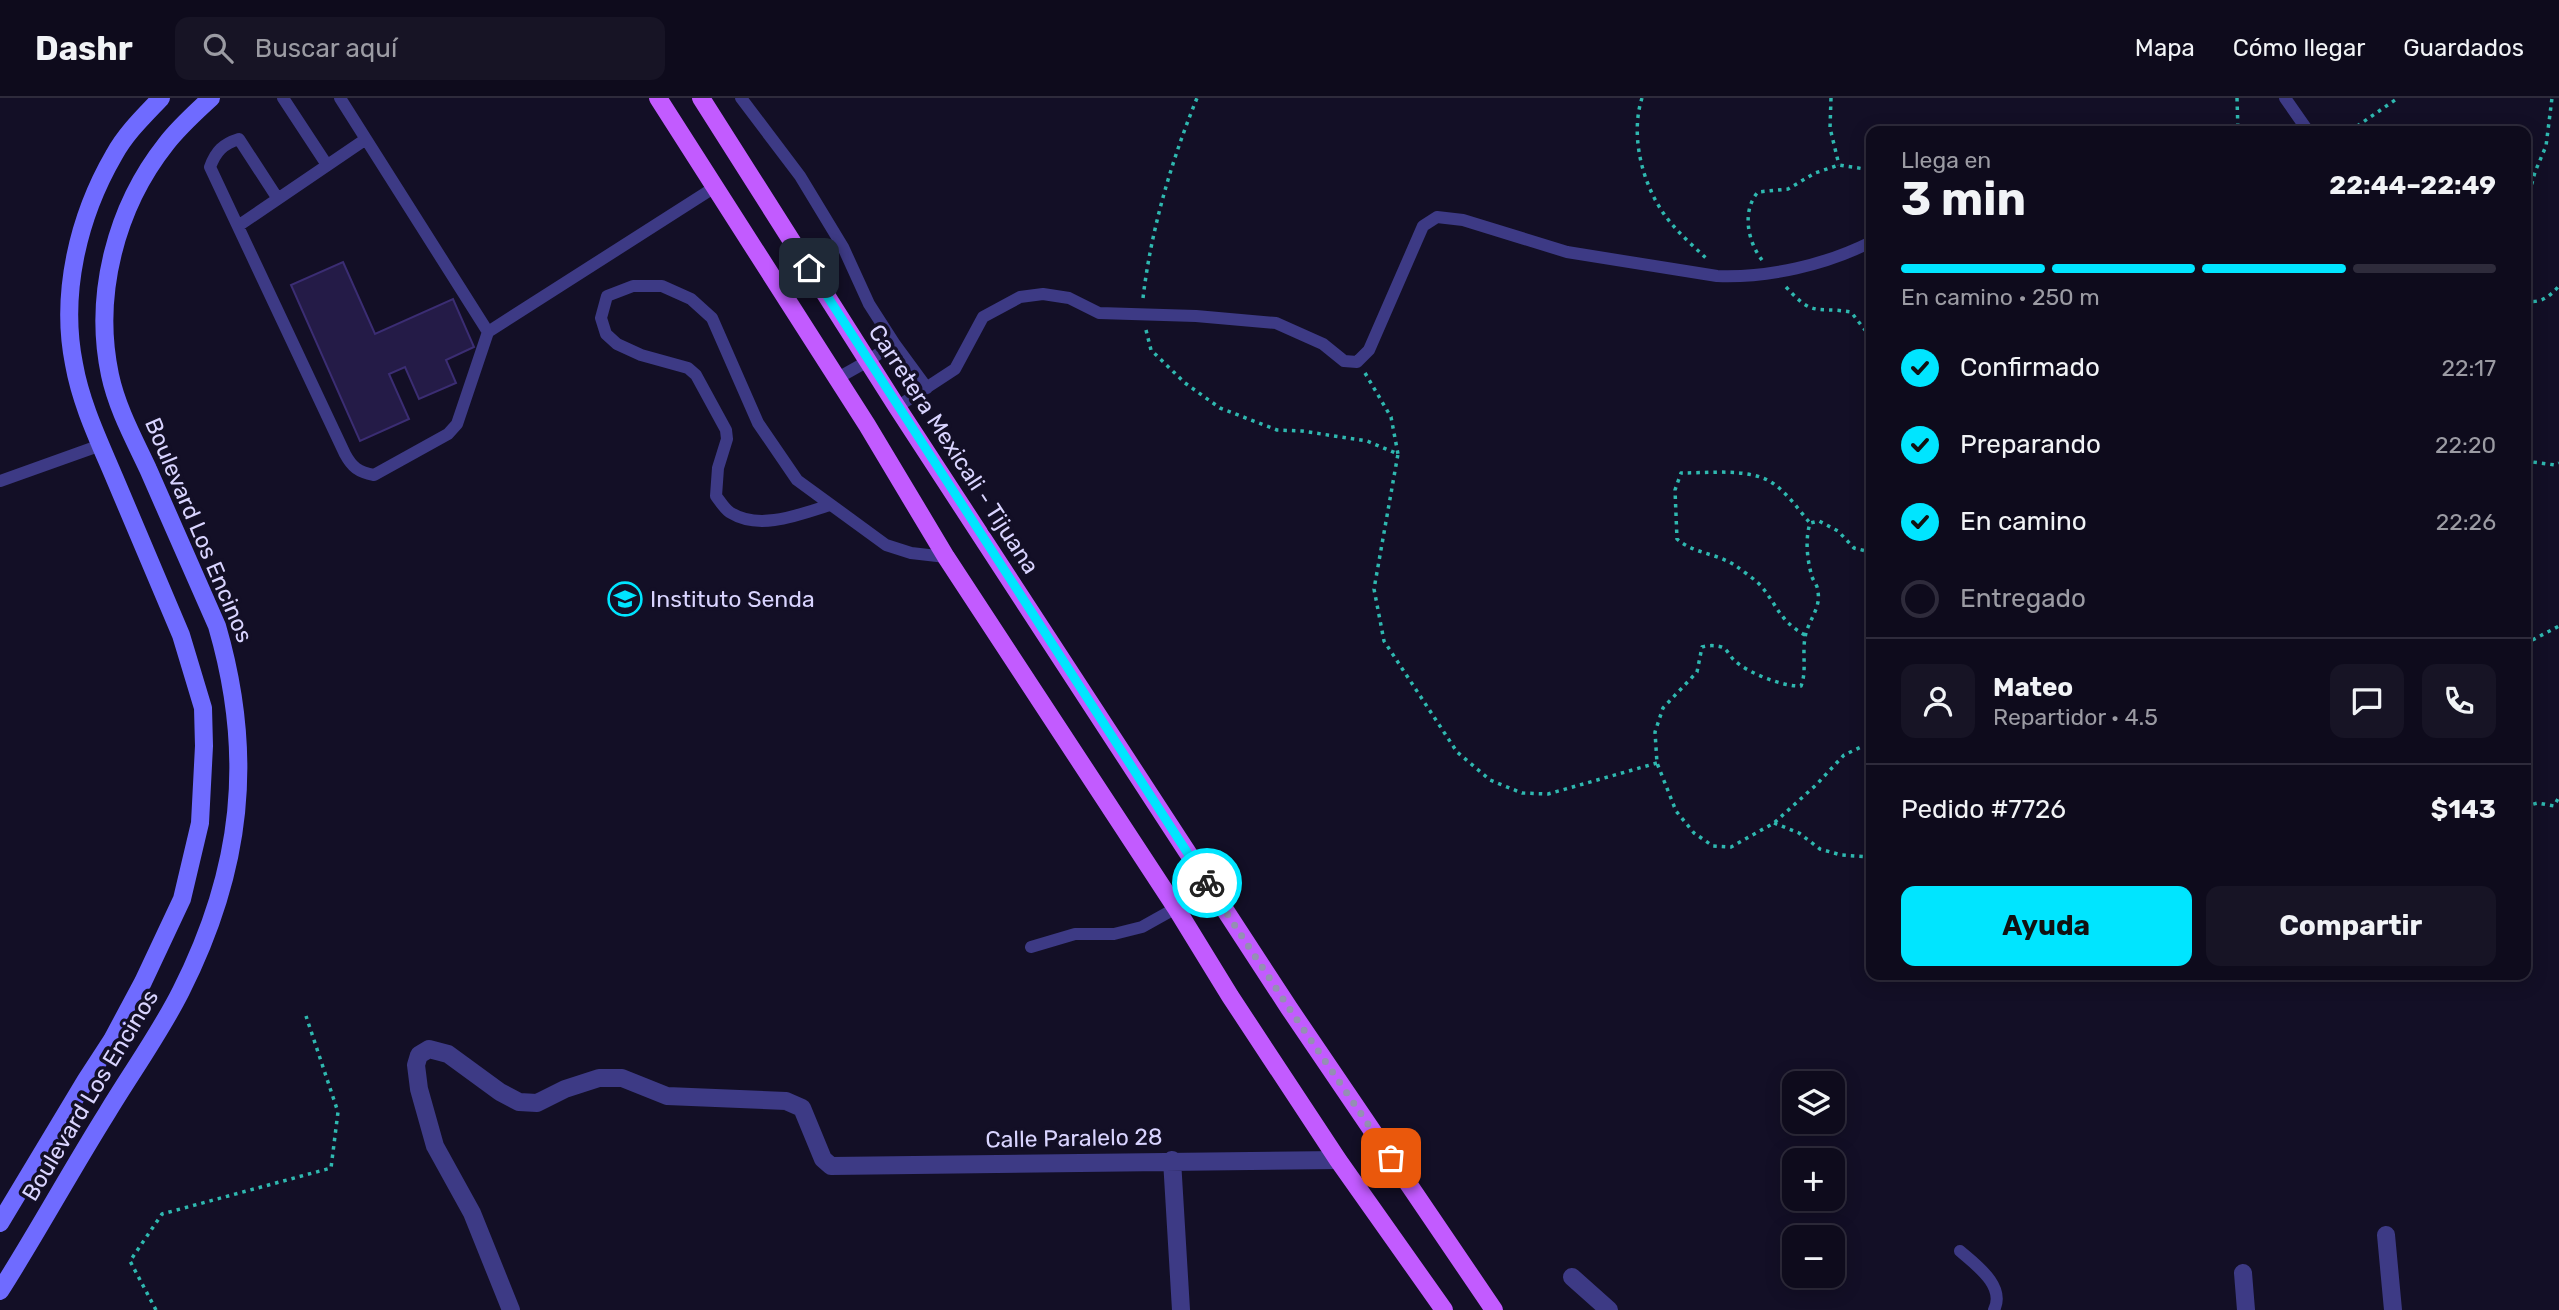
<!DOCTYPE html>
<html lang="es">
<head>
<meta charset="utf-8">
<style>
	body { margin:0; font-family:Rubik,sans-serif; background:#171425; color:#f1f3f6; height:100vh; display:flex; flex-direction:column; font-size:26px; white-space:nowrap }
	* { box-sizing:border-box; margin:0 }
	p { font-size:23px; color:#9b9ba3 }
	.icon { flex:none; width:38px; height:38px; fill:none; stroke:currentColor; stroke-width:2; stroke-linecap:round; stroke-linejoin:round }
	.map { position:relative; flex:1; overflow:hidden }
	.drawer { position:absolute; left:1866px; top:28px; width:665px; height:854px; display:flex; flex-direction:column; background:#0e0b1c; border-radius:14px; box-shadow:0 4px 18px #0003,0 0 0 2px #2e2b3b }
	.drawer>* { flex:none }
	.fabs { position:absolute; left:1782px; top:973px; display:grid; gap:14px }
	.fabs a { display:grid; place-items:center; width:63px; height:63px; border-radius:14px; background:#0e0b1c; box-shadow:0 4px 18px #0003,0 0 0 2px #2e2b3b; font-size:35px }
	.pin { position:absolute; display:grid; place-items:center; width:60px; height:60px; color:#fff; margin:-30px; border-radius:14px; box-shadow:0 4px 10px #0006 }
	.courier { position:absolute; display:grid; place-items:center; width:70px; height:70px; margin:-35px; border:5px solid #00e5ff; border-radius:50%; background:#fff; color:#222; box-shadow:0 2px 9px #0007 }
	.headline em { font-style:normal; font-weight:700 }
	.headline div { display:flex; flex-direction:column-reverse }
	.headline { display:flex; align-items:center; justify-content:space-between; height:119px; padding:0 35px }
	h1 { font-size:46px; font-weight:700; line-height:52px }
	.bar { display:grid; grid-template-columns:repeat(4,1fr); gap:10px 7px; align-content:center; height:84px; padding:0 35px }
	.bar i { height:9px; border-radius:5px; background:#2e2b3b }
	.bar .current { background:#00e5ff }
	.bar p { grid-column:span 4 }
	.line { display:flex; align-items:center; gap:18px; padding:0 35px; border-top:2px solid #2e2b3b }
	.line div { flex:1 }
	.round { display:grid; place-items:center; flex:none; width:74px; height:74px; border-radius:14px; background:#171425 }
	ol { padding:0 35px; list-style:none }
	li { display:flex; align-items:center; gap:21px; height:77px }
	li p { margin-inline-start:auto }
	li .icon { padding:7px; border-radius:50%; background:#00e5ff; color:#111; stroke-width:4 }
	li:last-child { color:#9b9ba3 }
	li i { width:38px; height:38px; border:4px solid #2e2b3b; border-radius:50% }
	.action { display:flex; gap:14px; margin-top:auto; padding:14px 35px }
	.action a { flex:1; height:80px; border-radius:14px; background:#00e5ff; color:#111; font-size:28px; font-weight:700; line-height:80px; text-align:center }
	.action a+a { background:#171425; color:#f1f3f6 }
	header { display:flex; align-items:center; gap:42px; box-sizing:border-box; height:98px; padding:0 35px; background:#0e0b1c; border-bottom:2px solid #2e2b3b }
	header strong { font-size:33px }
	nav { display:flex; gap:38px; margin-inline-start:auto; font-size:24px }
	.search { width:490px; height:63px; background:#171425; display:flex; align-items:center; gap:18px; box-sizing:border-box; padding:0 24px; border-radius:14px; color:#9b9ba3; font-size:26px }
	.map>svg:first-child { display:block }
</style>
</head>
<body>
<header>
<strong>Dashr</strong>
<div class="search"><svg class="icon" aria-label="search" viewBox="0 0 24 24"><circle cx="10" cy="10" r="6"/><path d="M15 15l6 6"/></svg>Buscar aquí</div>
<nav><a>Mapa</a><a>Cómo llegar</a><a>Guardados</a></nav>
</header>
<div class="map">
<svg width="2559" height="1212" viewBox="0 0 2559 1212">
	<rect width="100%" height="100%" fill="#130f26"/>
	<path fill="#241b47" stroke="#3b2d73" stroke-width="2" d="M343 164 375 236 453 201 474 249 446 262 456 285 419 301 405 269 389 276 409 321 360 343 291 187Z"/>
	<g fill="none" stroke-linecap="round" stroke-linejoin="round">
		<path stroke="#2fb8b0" stroke-width="3.5" stroke-dasharray="3.5 5" stroke-linecap="butt" d="M1642 0C1630 37 1642 85 1664 116 1676 133 1692 147 1706 160
			M1831 0 1830 30 1839 67
			M2237 0 2238 33
			M2350 33 2398 0
			M2525 111 2535 74 2546 48 2552 0
			M1762 162C1747 143 1742 112 1758 94L1788 91 1815 75 1839 67 1871 72
			M1786 189C1814 220 1815 208 1851 214L1865 232 1871 235
			M1143 200C1151 132 1171 64 1197 0
			M2525 202C2540 207 2550 198 2559 188
			M1146 232 1151 252 1185 285 1220 310 1277 332 1302 333 1367 343 1398 356 1374 491 1384 543 1457 654 1490 682 1522 695 1548 696 1657 665
			M1365 275 1391 319 1398 356
			M2525 363 2555 367 2559 365
			M1871 449 1866 453 1854 450 1838 433 1819 423 1810 425C1805 442 1807 461 1812 479 1814 484 1818 488 1818 494 1821 511 1807 524 1805 540 1802 556 1807 573 1801 588 1784 589 1748 575 1735 563 1731 560 1728 553 1724 550 1718 547 1708 547 1702 549L1697 574 1663 610 1655 634 1657 665 1676 713 1694 735 1713 748 1731 749 1774 725 1816 687 1844 657 1863 648 1871 647
			M1805 537C1780 523 1778 509 1762 489 1755 481 1744 474 1736 468 1717 455 1694 456 1677 441L1675 392 1681 375C1706 375 1739 371 1763 380 1782 387 1797 410 1810 425
			M2525 546 2559 528
			M2525 708 2538 705 2554 708 2559 699
			M1774 725 1799 735 1820 751 1841 757 1871 759
			M156 1212 130 1163 162 1116 331 1070 338 1014 306 918"/>
		<path stroke="#3d3a85" stroke-width="12" d="M283 0 327 67
			M340 0 488 234 715 89
			M741 0 800 78 843 149 869 206 894 245
			M2285 0 2308 33
			M278 101 239 41C223 46 216 53 210 69L345 356C352 369 358 374 374 377L448 336 457 326 488 234
			M238 128 366 41
			M836 281 868 263 894 245 927 290
			M897 309 955 271 983 219 1020 199 1043 196 1069 200 1099 215 1196 218 1276 225 1323 246 1344 263 1357 264 1369 252 1423 128 1437 119 1463 122 1567 154 1717 178C1769 180 1825 167 1871 144
			M0 383 101 347
			M830 407C801 416 760 433 731 415 725 412 720 403 716 398L718 370 727 341 726 332 696 277 688 270 641 257 617 246 606 236 601 220 607 198 633 188H662L691 201 712 220 758 325 797 382 886 447 911 455 946 459
			M1031 849 1075 836H1114L1142 829 1176 810
			M1960 1153C1976 1167 2006 1188 1994 1212"/>
		<path stroke="#3d3a85" stroke-width="18" d="M1172 1062 1181 1212
			M2386 1137 2393 1212
			M2243 1175 2246 1212
			M1572 1179 1609 1212
			M511 1212 472 1115 435 1048 419 991 416 967 419 957 429 951 448 956 500 994 519 1004 537 1005 565 991 599 980H622L667 998 786 1003 802 1010 823 1061 831 1068 1338 1062"/>
		<path stroke="#6f6bff" stroke-width="18" d="M0 1125 86 982 112 942 143 884 182 801 200 725 204 648 203 610 181 537C159 485 137 433 115 381 99 343 81 306 74 266 60 196 78 119 114 57 126 35 144 18 161 0
			M0 1193C37 1135 70 1074 107 1015 131 975 160 935 181 893 242 772 255 658 217 528 194 475 171 423 148 371 134 341 117 310 110 277 93 197 116 109 166 46 179 29 196 14 211 0"/>
		<path stroke="#c25bff" stroke-width="18" d="M658 0 867 327 946 459 1176 810 1230 898 1338 1062 1444 1212
			M701 0 897 309 1289 910 1494 1212"/>
	</g>
	<g fill="none" stroke-linecap="round" stroke-linejoin="round">
		<path stroke="#948fb3" stroke-width="7" stroke-dasharray="0 12.6" d="M1207 785 1289 910 1391 1060"/>
		<path stroke="#00e5ff" stroke-width="9" d="M809 170 1207 785"/>
	</g>
	<defs>
		<symbol id="school-ring" viewBox="-11 -11 22 22"><circle r="9.5" fill="#130f26" stroke="#00e5ff" stroke-width="1.5"/><path d="M0-5L7-2L0 1L-7-2ZM-4 1L0 2.5L4 1V4Q0 6-4 4Z" fill="#00e5ff"/></symbol>
	</defs>
	<g fill-rule="evenodd">
		<use href="#school-ring" x="606" y="482" width="38" height="38"/>
	</g>
	<g text-anchor="middle" dominant-baseline="central" stroke-width="7" stroke-linejoin="round" paint-order="stroke">
		<g font-size="23" fill="#d9d4ff" stroke="#130f26">
			<text transform="translate(954 351) rotate(57)">Carretera Mexicali - Tijuana</text>
			<text transform="translate(199 432) rotate(67)">Boulevard Los Encinos</text>
			<text transform="translate(90 997) rotate(-59)">Boulevard Los Encinos</text>
			<text transform="translate(1074 1040) rotate(-1)">Calle Paralelo 28</text>
		</g>
		<g font-size="23" fill="#d9d4ff" stroke="#130f26" text-anchor="start">
			<text x="650" y="501">Instituto Senda</text>
		</g>
	</g>
</svg>
<div class="fabs">
<a><svg class="icon" aria-label="layers" viewBox="0 0 24 24"><path d="M12 4l9 5-9 5-9-5zM3 14l9 5 9-5"/></svg></a>
<a>+</a>
<a>−</a>
</div>
<div class="pin" style="left:1391px;top:1060px;background:#ea580c"><svg class="icon" aria-label="bag" viewBox="0 0 24 24"><path d="M5 8h14l-1 12H6zM9 8a3 3 0 0 1 6 0"/></svg></div>
<div class="pin" style="left:809px;top:170px;background:#1f2937"><svg class="icon" aria-label="home" viewBox="0 0 24 24"><path d="M3 11l9-7 9 7M6 9v11h12V9"/></svg></div>
<div class="courier" style="left:1207px;top:785px"><svg class="icon" aria-label="bike" viewBox="0 0 24 24"><circle cx="6" cy="16" r="4"/><circle cx="18" cy="16" r="4"/><path d="M6 16l4-8h5l3 8M10 8l3 8H6M13 5h3"/></svg></div>
<section class="drawer">
<div class="headline"><div><h1>3 min</h1><p>Llega en</p></div><em>22:44–22:49</em></div>
<div class="bar"><i class="current"></i><i class="current"></i><i class="current"></i><i></i><p>En camino · 250 m</p></div>
<ol>
<li><svg class="icon" aria-label="check" viewBox="0 0 24 24"><path d="M5 12l5 5 9-10"/></svg>Confirmado<p>22:17</p></li>
<li><svg class="icon" aria-label="check" viewBox="0 0 24 24"><path d="M5 12l5 5 9-10"/></svg>Preparando<p>22:20</p></li>
<li><svg class="icon" aria-label="check" viewBox="0 0 24 24"><path d="M5 12l5 5 9-10"/></svg>En camino<p>22:26</p></li>
<li><i></i>Entregado</li>
</ol>
<div class="line" style="height:126px"><a class="round"><svg class="icon" aria-label="person" viewBox="0 0 24 24"><circle cx="12" cy="8" r="4"/><path d="M4 21q1-7 8-7t8 7"/></svg></a><div><b>Mateo</b><p>Repartidor · 4.5</p></div><a class="round"><svg class="icon" aria-label="chat" viewBox="0 0 24 24"><path d="M4 5h16v11H9l-5 4z"/></svg></a><a class="round"><svg class="icon" aria-label="phone" viewBox="0 0 24 24"><path d="M5 4h4l2 5-3 2q2 4 5 5l2-3 5 2v4C11 20 4 13 5 4z"/></svg></a></div>
<div class="line" style="height:91px"><div>Pedido #7726</div><b>$143</b></div>
<div class="action"><a>Ayuda</a><a>Compartir</a></div>
</section>
</div>
</body>
</html>
